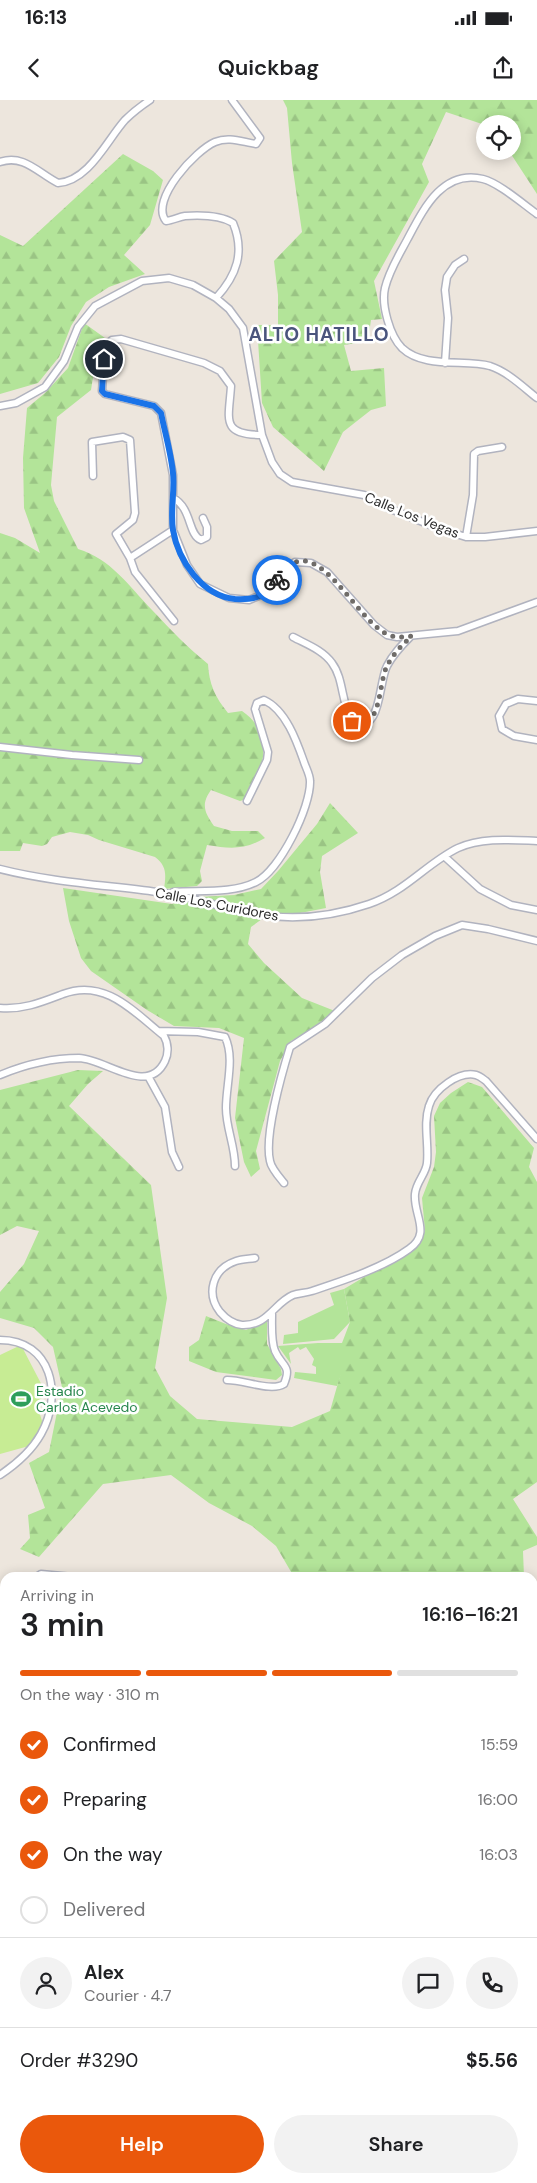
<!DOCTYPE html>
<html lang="en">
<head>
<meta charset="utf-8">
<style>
	body { margin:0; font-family:"DM Sans",sans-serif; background:#f2f2f2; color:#202124; height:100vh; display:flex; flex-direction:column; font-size:19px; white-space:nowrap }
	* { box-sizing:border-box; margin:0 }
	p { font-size:16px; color:#757577 }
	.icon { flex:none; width:28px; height:28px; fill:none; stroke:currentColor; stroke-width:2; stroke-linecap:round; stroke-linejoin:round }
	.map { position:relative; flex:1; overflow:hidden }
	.panel { position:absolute; left:0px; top:1472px; width:538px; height:611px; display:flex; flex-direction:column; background:#fff; border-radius:15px 15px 0 0; box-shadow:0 2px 12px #0003 }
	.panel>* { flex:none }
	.fabs { position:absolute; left:476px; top:15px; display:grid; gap:10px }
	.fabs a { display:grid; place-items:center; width:45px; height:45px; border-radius:50%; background:#fff; box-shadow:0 2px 12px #0003; font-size:25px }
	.pin { position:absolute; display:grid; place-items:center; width:42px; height:42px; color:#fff; margin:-21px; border:2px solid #fff; border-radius:50%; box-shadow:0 1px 5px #0007 }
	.courier { position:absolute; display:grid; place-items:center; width:50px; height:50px; margin:-25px; border:4px solid #1a73e8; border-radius:50%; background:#fff; color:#222; box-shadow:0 1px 6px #0007 }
	.summary em { font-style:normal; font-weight:600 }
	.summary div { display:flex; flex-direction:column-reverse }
	.summary { display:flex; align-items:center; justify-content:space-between; height:85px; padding:0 20px }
	h1 { font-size:32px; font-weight:600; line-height:38px }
	.bar { display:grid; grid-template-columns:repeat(4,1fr); gap:8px 5px; align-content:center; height:60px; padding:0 20px }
	.bar i { height:6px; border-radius:4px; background:#e0e0e0 }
	.bar .current { background:#ea580c }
	.bar p { grid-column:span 4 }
	.line { display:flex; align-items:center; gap:12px; padding:0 20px; border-top:1px solid #e0e0e0 }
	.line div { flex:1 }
	.round { display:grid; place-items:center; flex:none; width:52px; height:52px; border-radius:26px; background:#f2f2f2 }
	ol { padding:0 20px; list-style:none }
	li { display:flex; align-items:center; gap:15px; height:55px }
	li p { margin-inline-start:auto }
	li .icon { padding:5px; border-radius:50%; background:#ea580c; color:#fff; stroke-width:4 }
	li:last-child { color:#757577 }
	li i { width:28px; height:28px; border:2px solid #e0e0e0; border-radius:50% }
	.button { display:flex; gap:10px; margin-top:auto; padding:10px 20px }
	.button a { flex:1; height:58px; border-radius:30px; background:#ea580c; color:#fff; font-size:20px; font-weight:600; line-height:58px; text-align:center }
	.button a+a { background:#f2f2f2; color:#202124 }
	.status { display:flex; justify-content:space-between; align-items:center; height:35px; padding:0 25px; background:#fff; direction:ltr }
	.status svg { height:14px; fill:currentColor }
	header { display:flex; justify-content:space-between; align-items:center; height:65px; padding:0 20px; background:#fff; font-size:22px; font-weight:600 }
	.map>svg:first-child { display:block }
</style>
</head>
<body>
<div class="status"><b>16:13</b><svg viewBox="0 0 49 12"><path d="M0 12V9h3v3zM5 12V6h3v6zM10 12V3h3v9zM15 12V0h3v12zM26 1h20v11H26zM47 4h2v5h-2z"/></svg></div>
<header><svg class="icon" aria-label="back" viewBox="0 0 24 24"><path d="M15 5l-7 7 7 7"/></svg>Quickbag<svg class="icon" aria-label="share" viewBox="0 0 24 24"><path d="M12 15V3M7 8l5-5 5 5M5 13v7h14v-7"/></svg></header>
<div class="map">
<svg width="537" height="2083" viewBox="0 0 537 2083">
	<defs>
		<pattern id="forest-firs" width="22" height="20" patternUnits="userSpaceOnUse" patternTransform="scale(1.25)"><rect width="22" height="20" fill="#b3e499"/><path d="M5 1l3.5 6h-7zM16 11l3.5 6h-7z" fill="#9ac484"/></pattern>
	</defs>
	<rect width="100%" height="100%" fill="#ede6dd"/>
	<path fill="#b3e499" d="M344 1189 350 1222 334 1239 283 1244 284 1235 298 1233V1222L334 1205 330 1193Z
		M318 1243H342L343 1269 337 1286 294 1278 295 1272 316 1274V1267L312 1265 314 1259 306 1247 300 1250 298 1247 289 1253 291 1264 278 1246Z
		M52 2079H239L244 2083H54Z"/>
	<path fill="url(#forest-firs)" d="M283 0H537V94L509 51H512V24L485 25 446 12 422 64 429 82 374 181 382 219 371 220 368 241 344 245 351 271 384 268 386 306 371 310 343 332 324 371 273 327 262 303 257 225H278V195L274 161 302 132 292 63 287 8Z
		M123 54 153 71 163 80 150 125 124 155 145 174 109 187 86 202 71 226 59 257 38 283 0 294V135L23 146Z
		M84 223 105 238 96 259 91 290 57 317 51 385 54 401 78 449C111 459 128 485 152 510 170 529 188 548 208 564 209 584 215 597 228 613L242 611C276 635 263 666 249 698L240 701 211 690C201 704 204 712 214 726L232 731H258L265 738C244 750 231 749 207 745L200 771 202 781 197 786 164 789C166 775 167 766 155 757L99 740 88 735 70 732 52 737 47 744 42 746 23 743 20 751H0V433L15 438 40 453 24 408 23 358 27 308 45 293 68 268Z
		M330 703 358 733 322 756 320 772 326 808 290 815 269 814 251 827 248 844 264 863 302 898 340 913 291 941 280 961 256 1051 260 1069 251 1077 244 1062 235 1018 244 938 219 928 174 926 147 910 91 871 81 858 69 821 63 788 172 804 198 797 234 795 261 789 278 771 317 724Z
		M78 970 103 971 88 984 69 1006 151 1085 167 1198 155 1268 170 1296 197 1319 292 1327 330 1311 342 1269V1243L350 1222 344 1189 413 1148 425 1131 422 1098 434 1067 436 1052 434 1016 440 1003 451 993 468 982 482 987 534 1048 529 1067 537 1082V1382L513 1399 537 1437V1445L523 1451 524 1477H294L276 1446 252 1426 209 1403 171 1375 103 1384 39 1457 20 1449 30 1438 28 1415 45 1408 29 1363 49 1352 62 1287 53 1247 34 1228 0 1218V1192L24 1164 39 1131 17 1126 0 1135V990Z
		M206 1216 226 1224 246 1230 267 1220V1244L281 1269 282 1275 276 1280 216 1272 189 1261V1247L199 1240Z"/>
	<path fill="#c7ec94" d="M21 1245 47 1295 36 1302 43 1324 29 1346 0 1354V1255Z"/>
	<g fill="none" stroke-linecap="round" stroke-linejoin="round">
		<defs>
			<path id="minor" d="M0 62C24 54 38 73 58 83 89 81 107 40 125 20 133 12 141 6 150 0
				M537 114C523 104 499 83 483 79 442 69 423 110 407 140 399 155 389 171 385 188 381 205 390 236 402 248 424 269 465 259 490 266 508 272 523 287 537 298
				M216 198C237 175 245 152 233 123 220 115 200 115 185 116 179 117 173 120 166 121 149 100 196 50 215 42 229 36 242 42 256 44L260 38 232 0
				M445 263 448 218 445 190 447 177 455 165 464 159
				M0 306 16 303 45 287 64 261 78 227 95 206 142 181 169 178 193 185 216 198 229 209 243 228 262 335 272 362 280 374 292 382 364 395 386 407 440 429 466 437H485L537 431
				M262 335C220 335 229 319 231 286L220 271 204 263 121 239 112 240 105 246 102 291 105 294 154 306 161 313 173 375V430L187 465 200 484 229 498 249 500 266 493 284 471 295 462 311 463 327 472 374 525 387 535 397 537 458 531 537 502
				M93 376 92 342 123 337 130 340 135 413 133 420 116 434 130 458
				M173 398C192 408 188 435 201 440L207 437V427L203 418
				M173 430 130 458 135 472 174 521
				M466 437 473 395 474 354 478 351 502 347
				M293 537C306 544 323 550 332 563 344 579 341 603 352 621 382 636 378 583 387 566 393 554 402 545 411 536
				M537 601 518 599 506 604 499 616 502 629 514 636 537 640
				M0 647 72 655 139 660
				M445 757 480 789 511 805 537 810
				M0 769C51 782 105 785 157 792 190 796 218 807 250 813 289 821 331 817 369 804 405 792 427 763 458 748 482 737 512 740 537 741
				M173 792C200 790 232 794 256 782 280 770 311 707 310 681 310 675 306 668 304 662 297 642 286 610 264 600L257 603 255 609 268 652 267 660 247 701
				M0 908C23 910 42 902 63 894 105 878 134 912 164 936 168 943 169 953 165 961 148 997 106 959 79 958 53 958 24 965 0 975
				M158 931 198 932 225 937C235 958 226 985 226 1008 226 1028 235 1046 235 1066
				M148 976 165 1007 172 1052 179 1067
				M284 1083C279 1077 271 1068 270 1061 264 1036 282 973 290 947L325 924 372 878 402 855 435 836 462 825 488 829 537 841
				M255 1158C249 1159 242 1159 236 1161 212 1169 206 1194 220 1212 226 1219 233 1224 242 1225 268 1226 274 1203 293 1195 299 1193 306 1193 312 1191 342 1181 383 1168 409 1149 432 1133 413 1115 415 1094 416 1082 426 1074 427 1063 429 1044 423 1024 429 1006 434 989 459 971 476 975 480 976 483 979 486 981L537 1039
				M0 1240C52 1240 63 1295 41 1334 32 1350 15 1365 0 1375
				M227 1280C245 1280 271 1292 284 1284 292 1265 282 1267 275 1251 271 1241 272 1226 272 1214
				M35 1478 41 1474 83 1478
				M536 1616H537
				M0 1641 5 1646
				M0 1674 5 1679
				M532 1702 537 1703
				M0 1880 5 1885
				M532 1919 537 1920
				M532 1941 537 1942
				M532 2040H537
				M394 2079H395"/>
			<path id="tertiary" d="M0 2006 5 2019
				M0 2041 5 2054
				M14 2079 16 2083
				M30 2079 31 2083"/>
		</defs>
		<use href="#minor" stroke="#b1b3bf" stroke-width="9"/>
		<use href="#tertiary" stroke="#b1b3bf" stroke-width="10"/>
		<use href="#minor" stroke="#fff" stroke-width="6"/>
		<use href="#tertiary" stroke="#fff" stroke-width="8"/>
	</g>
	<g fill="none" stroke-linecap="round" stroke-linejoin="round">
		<path stroke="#6f6c69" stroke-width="5" stroke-dasharray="0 9" d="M277 480C282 474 288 465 296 462 327 451 361 525 389 535 397 538 404 537 412 536 402 545 393 554 387 566 378 583 382 635 352 621"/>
		<path stroke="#1a73e8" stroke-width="6" d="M104 259 102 291 105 294 154 306 161 313C165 333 171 353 173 373 175 391 170 411 173 430 178 460 202 496 235 499 256 500 264 497 277 480"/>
	</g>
	<defs>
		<symbol id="stadium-bare" viewBox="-9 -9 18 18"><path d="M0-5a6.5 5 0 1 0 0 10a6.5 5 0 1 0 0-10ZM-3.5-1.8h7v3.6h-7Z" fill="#2e9e5b" stroke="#fff" stroke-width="2.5" paint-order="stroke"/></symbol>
	</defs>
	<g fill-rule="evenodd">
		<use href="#stadium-bare" x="7" y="1285" width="28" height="28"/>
	</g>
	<g text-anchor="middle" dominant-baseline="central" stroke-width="5" stroke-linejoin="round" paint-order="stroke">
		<g font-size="14" fill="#2b2b2b" stroke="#fff">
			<text transform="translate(412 415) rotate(22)">Calle Los Vegas</text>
			<text transform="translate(217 804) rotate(11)">Calle Los Curidores</text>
		</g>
		<g font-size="14" fill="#27864d" stroke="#fff" text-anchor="start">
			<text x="36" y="1291">Estadio<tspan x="36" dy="16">Carlos Acevedo</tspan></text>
		</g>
		<g font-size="19" font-weight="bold" letter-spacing="1" fill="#4a547c" stroke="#fff">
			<text x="319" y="234">ALTO HATILLO</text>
		</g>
	</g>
</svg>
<div class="fabs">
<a><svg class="icon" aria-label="locate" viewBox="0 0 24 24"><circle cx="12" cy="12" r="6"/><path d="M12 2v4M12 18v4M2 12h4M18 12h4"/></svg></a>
</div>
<div class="pin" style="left:352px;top:621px;background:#ea580c"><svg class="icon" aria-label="bag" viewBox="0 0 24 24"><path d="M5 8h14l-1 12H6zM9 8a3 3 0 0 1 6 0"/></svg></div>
<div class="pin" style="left:104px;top:259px;background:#1f2937"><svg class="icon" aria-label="home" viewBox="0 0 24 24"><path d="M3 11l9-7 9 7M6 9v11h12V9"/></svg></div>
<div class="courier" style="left:277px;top:480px"><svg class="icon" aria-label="bike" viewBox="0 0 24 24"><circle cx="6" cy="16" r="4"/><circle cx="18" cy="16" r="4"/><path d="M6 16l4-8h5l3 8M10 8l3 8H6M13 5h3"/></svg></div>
<section class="panel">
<div class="summary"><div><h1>3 min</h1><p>Arriving in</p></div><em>16:16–16:21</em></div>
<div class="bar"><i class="current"></i><i class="current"></i><i class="current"></i><i></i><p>On the way · 310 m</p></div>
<ol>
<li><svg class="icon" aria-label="check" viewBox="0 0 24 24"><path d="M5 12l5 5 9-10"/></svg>Confirmed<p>15:59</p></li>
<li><svg class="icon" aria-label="check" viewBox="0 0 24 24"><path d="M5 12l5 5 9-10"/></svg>Preparing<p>16:00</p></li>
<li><svg class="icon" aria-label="check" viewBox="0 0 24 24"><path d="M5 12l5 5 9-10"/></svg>On the way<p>16:03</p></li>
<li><i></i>Delivered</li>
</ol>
<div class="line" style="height:90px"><a class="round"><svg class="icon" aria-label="person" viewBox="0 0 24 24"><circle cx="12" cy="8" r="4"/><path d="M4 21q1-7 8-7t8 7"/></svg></a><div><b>Alex</b><p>Courier · 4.7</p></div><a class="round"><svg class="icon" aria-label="chat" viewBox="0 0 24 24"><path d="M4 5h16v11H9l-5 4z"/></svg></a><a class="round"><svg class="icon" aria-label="phone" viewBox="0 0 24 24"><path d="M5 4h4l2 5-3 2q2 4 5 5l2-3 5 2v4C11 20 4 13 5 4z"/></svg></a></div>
<div class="line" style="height:65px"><div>Order #3290</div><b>$5.56</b></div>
<div class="button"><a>Help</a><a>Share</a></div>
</section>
</div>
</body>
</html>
